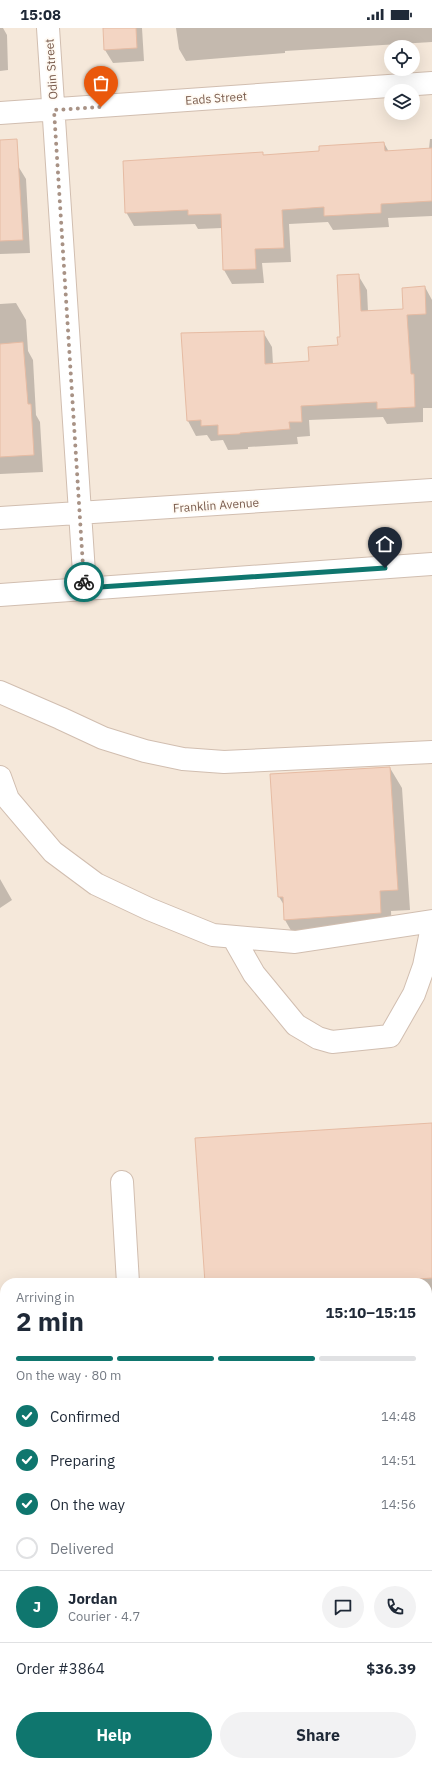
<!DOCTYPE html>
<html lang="en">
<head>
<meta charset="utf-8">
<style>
	body { margin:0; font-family:"IBM Plex Sans",sans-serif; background:#f2f2f3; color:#1f2937; height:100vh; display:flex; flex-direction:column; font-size:15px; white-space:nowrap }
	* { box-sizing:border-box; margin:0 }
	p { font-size:13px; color:#747a83 }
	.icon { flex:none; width:22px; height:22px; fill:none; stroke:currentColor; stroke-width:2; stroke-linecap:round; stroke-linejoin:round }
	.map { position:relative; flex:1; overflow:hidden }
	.side { position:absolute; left:0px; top:1250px; width:432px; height:488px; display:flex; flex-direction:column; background:#fff; border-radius:16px 16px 0 0; box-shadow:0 4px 16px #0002 }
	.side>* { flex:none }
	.buttons { position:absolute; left:384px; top:12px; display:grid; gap:8px }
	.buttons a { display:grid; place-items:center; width:36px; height:36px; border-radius:50%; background:#fff; box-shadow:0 4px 16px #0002; font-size:20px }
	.pin { position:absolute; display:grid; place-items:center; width:34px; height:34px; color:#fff; margin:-41px -17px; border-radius:50% 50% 50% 0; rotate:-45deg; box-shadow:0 0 4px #0007 }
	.pin .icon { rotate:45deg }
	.courier { position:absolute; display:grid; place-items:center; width:40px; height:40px; margin:-20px; border:3px solid #0f766e; border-radius:50%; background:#fff; color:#222; box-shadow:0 1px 5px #0007 }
	.summary em { font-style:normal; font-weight:700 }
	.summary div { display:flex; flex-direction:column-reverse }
	.summary { display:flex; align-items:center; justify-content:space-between; height:68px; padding:0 16px }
	h1 { font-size:26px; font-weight:700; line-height:30px }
	.bar { display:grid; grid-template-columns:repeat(4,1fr); gap:6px 4px; align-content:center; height:48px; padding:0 16px }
	.bar i { height:5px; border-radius:3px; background:#e0e1e3 }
	.bar .active { background:#0f766e }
	.bar p { grid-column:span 4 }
	.line { display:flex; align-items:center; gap:10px; padding:0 16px; border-top:1px solid #e0e1e3 }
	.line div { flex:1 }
	.round { display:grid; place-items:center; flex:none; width:42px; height:42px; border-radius:21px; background:#f2f2f3 }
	ol { padding:0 16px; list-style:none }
	li { display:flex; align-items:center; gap:12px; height:44px }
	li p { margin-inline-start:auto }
	li .icon { padding:4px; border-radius:50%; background:#0f766e; color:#fff; stroke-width:4 }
	li:last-child { color:#747a83 }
	li i { width:22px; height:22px; border:2px solid #e0e1e3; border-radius:50% }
	.primary-button { display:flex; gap:8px; margin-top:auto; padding:8px 16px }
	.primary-button a { flex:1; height:46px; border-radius:24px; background:#0f766e; color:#fff; font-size:16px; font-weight:700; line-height:46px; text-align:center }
	.primary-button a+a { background:#f2f2f3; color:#1f2937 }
	.status { display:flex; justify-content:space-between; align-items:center; height:28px; padding:0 20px; background:#fff; direction:ltr }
	.status svg { height:11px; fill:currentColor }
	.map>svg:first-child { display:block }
</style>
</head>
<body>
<div class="status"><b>15:08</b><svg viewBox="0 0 49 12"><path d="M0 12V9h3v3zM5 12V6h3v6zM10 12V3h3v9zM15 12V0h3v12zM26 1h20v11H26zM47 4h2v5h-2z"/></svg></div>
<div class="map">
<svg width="432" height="1738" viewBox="0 0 432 1738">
	<rect width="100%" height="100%" fill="#fdf6ec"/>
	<path fill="#f5e8da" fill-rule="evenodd" d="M0 0H432V1738H0ZM391 19H413V41H391ZM391 63H413V85H391ZM5 1255H427V1733H5Z"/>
	<path fill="#d8ecc9" d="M427 1449 432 1450V1611L427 1612Z"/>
	<path fill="#0003" d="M0 0H3L7 7 8 42 0 43Z
		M104 0H142L144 33 113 35 105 22Z
		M176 0H432V14L285 23V25L186 33 179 21Z
		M430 111H432V188L388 190 389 199 333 202 328 194 289 196 291 234 262 235 264 255 232 256 224 242 222 200 198 201 195 196 134 198 126 184 262 125 264 128 321 124 384 115 389 124 429 121Z
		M18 138 26 151 30 225 0 226V139Z
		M358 247 367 262 368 284 404 282 425 259 432 272V380H423V394L387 396 383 389 309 392 310 408 297 409 298 416 248 419V421L228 422 223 412 211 413 207 407 196 408 188 393 263 304 272 319 273 337 310 334 339 318Z
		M16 275 26 292 28 323 33 332 36 387 40 394 43 444 0 446V276Z
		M390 740 402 760 410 882 391 883 392 906 297 913 285 892 284 877 279 869Z
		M0 851 12 872 0 880Z
		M432 1096V1272H427V1255H206Z
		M0 1531H5V1576H0Z
		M427 1721H432V1738H233V1733H427Z"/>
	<path fill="#f3d5c3" stroke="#e6bba3" d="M103 0H136L137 20 104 22Z
		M17 111 23 212 0 213V112Z
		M384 114 385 123 432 120V173L381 176V185L324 188V179L282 182 284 220 255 221 256 241 223 242 221 186 188 187V182L125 185 123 133 263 124V127L319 123V118Z
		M359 246 361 283 403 281 402 260 425 258 426 286 407 287 411 346H414L415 379 377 381V374L301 378 302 394H289L290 401 240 405V406L218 407V397L201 398V392L187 393 181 305 264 303 265 336 309 333 308 319 338 317 337 309H340L337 247Z
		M23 314 28 376H31L34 427 0 429V316Z
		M390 739 398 862 380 863 381 885 284 892 283 869H278L270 746Z
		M432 1095V1250L362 1255H205L195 1110Z"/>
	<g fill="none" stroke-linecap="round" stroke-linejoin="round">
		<defs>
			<path id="minor" d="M48 0 85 560
				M0 85 432 55
				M0 490 432 462
				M0 567 432 536
				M0 664 60 690 103 710 145 723 183 731 224 734 432 724
				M0 749 8 771 53 824 96 856 149 881 213 907 295 914 432 893
				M233 909 254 946 296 997 318 1010 332 1014 390 1008 414 966 424 938 432 899
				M122 1154 128 1255
				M0 1423 5 1422
				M168 1733 169 1738"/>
		</defs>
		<use href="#minor" stroke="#d1beb0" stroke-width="24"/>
		<use href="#minor" stroke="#fff" stroke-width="22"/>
	</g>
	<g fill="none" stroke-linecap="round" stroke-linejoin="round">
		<path stroke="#a89285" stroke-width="4" stroke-dasharray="0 7.2" d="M84 554 54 82 101 79"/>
		<path stroke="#0f766e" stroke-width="5" d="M84 554 85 560 385 540"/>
	</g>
	<g text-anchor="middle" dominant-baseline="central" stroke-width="3.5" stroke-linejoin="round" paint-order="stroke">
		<g font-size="12" fill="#7a5c4d" stroke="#fffaf3">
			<text transform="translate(51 41) rotate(-94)">Odin Street</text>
			<text transform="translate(216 70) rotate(-4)">Eads Street</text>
			<text transform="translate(216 477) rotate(-4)">Franklin Avenue</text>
		</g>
	</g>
</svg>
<div class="buttons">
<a><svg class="icon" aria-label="locate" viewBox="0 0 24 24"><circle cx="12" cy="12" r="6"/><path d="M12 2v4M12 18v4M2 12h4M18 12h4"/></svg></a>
<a><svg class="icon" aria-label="layers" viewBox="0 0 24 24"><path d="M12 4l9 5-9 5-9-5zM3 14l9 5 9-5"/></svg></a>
</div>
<div class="pin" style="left:101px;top:79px;background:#ea580c"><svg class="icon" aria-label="bag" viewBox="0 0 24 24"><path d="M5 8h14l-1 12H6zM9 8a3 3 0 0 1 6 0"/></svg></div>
<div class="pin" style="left:385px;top:540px;background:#1f2937"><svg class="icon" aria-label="home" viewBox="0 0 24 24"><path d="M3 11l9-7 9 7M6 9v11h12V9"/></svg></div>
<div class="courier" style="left:84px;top:554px"><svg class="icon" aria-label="bike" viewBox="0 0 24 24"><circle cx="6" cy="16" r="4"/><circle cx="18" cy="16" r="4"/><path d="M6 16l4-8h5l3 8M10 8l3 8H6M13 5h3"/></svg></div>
<section class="side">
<div class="summary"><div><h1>2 min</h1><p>Arriving in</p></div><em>15:10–15:15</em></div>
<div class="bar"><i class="active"></i><i class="active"></i><i class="active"></i><i></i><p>On the way · 80 m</p></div>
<ol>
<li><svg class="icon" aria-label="check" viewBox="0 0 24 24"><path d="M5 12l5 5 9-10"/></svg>Confirmed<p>14:48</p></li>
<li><svg class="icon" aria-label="check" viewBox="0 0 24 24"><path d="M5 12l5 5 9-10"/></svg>Preparing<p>14:51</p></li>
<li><svg class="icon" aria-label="check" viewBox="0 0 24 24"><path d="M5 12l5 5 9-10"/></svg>On the way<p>14:56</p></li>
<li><i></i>Delivered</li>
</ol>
<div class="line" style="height:72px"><b class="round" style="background:#0f766e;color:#fff">J</b><div><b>Jordan</b><p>Courier · 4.7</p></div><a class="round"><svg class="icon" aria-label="chat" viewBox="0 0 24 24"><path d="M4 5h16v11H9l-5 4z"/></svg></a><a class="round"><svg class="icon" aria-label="phone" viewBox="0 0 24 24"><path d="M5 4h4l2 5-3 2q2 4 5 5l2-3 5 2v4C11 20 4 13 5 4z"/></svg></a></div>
<div class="line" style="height:52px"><div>Order #3864</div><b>$36.39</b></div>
<div class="primary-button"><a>Help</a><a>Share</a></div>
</section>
</div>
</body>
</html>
